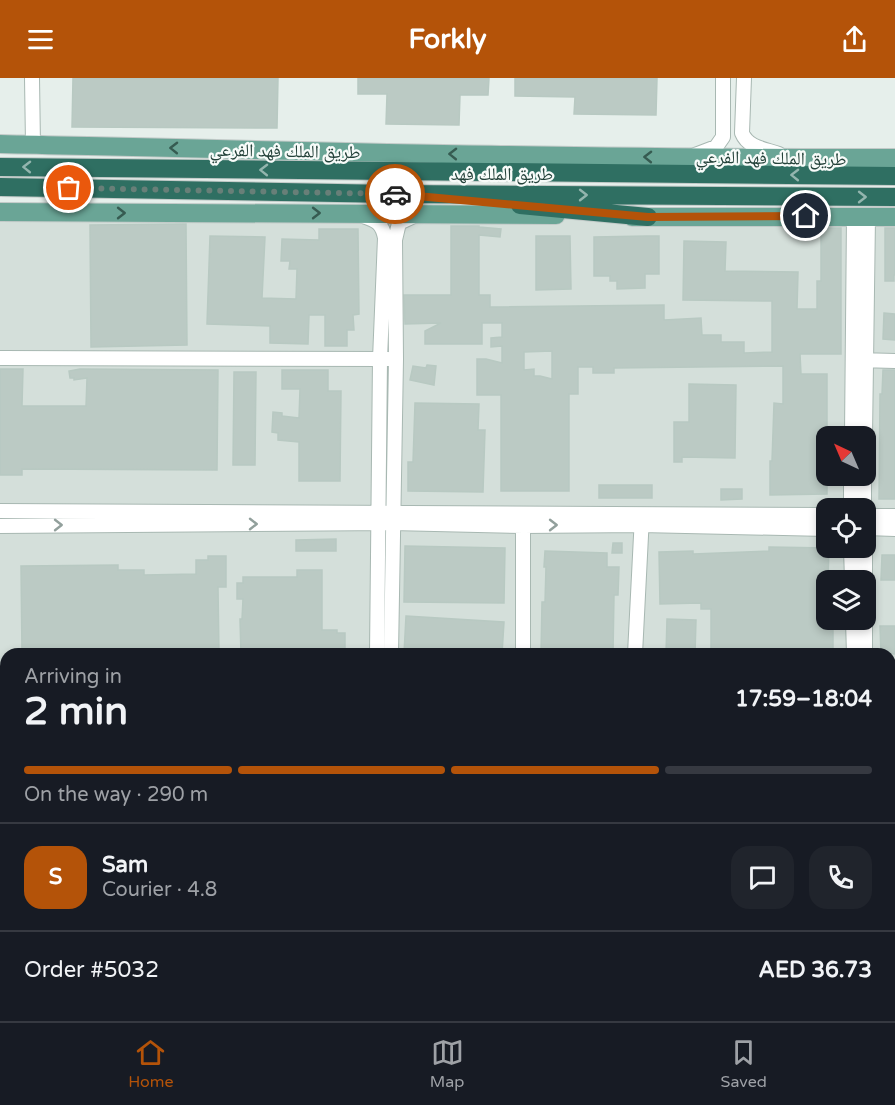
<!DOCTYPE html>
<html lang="en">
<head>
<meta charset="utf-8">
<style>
	body { margin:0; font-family:"Varela Round","Noto Naskh Arabic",sans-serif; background:#20242c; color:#f1f3f6; height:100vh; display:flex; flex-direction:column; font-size:22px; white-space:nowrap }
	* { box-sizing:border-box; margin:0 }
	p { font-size:20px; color:#9ea1a6 }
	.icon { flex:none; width:33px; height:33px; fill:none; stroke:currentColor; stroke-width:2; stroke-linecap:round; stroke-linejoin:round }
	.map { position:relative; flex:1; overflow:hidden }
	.sheet { position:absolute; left:0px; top:570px; width:896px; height:374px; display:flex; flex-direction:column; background:#171b24; border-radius:18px 18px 0 0; box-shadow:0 3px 9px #0003 }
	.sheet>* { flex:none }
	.needle { width:39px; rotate:316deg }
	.fabs { position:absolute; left:816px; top:348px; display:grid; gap:12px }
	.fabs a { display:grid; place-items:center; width:60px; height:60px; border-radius:12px; background:#171b24; box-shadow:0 3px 9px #0003; font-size:30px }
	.pin { position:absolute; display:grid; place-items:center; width:51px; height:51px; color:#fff; margin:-26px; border:3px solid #fff; border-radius:50%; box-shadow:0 2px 6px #0007 }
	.courier { position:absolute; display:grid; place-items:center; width:60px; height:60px; margin:-30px; border:4px solid #b45309; border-radius:50%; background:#fff; color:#222; box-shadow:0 2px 8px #0007 }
	.overview em { font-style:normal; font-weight:700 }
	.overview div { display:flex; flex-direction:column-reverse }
	.overview { display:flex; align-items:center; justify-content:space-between; height:102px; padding:0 24px }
	h1 { font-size:39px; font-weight:700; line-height:45px }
	.bar { display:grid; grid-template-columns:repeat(4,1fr); gap:9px 6px; align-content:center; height:72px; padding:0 24px }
	.bar i { height:8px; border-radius:4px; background:#363941 }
	.bar .current { background:#b45309 }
	.bar p { grid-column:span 4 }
	.line { display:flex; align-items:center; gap:15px; padding:0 24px; border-top:2px solid #363941 }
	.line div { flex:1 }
	.round { display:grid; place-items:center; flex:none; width:63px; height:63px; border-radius:18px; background:#20242c }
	header { display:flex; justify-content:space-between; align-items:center; height:78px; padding:0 24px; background:#b45309; color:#fff; font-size:27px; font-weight:700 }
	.menu { display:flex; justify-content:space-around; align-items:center; height:84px; border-top:2px solid #363941; background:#171b24; font-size:16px; color:#9ea1a6 }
	.menu a { display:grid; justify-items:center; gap:3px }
	.menu .current { color:#b45309 }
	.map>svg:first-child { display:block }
</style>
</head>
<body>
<header><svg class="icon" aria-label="menu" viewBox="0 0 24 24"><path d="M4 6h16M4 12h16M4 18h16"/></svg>Forkly<svg class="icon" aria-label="share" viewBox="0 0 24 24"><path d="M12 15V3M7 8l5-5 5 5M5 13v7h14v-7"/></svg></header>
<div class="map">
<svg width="895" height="943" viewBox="0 0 895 943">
	<rect width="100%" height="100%" fill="#e6efeb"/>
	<path fill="#d4dfda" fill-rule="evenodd" d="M0 139H400L895 142V943H20L14 938H890V576H6V930L0 924ZM826 358H866V398H826ZM826 430H866V470H826ZM826 502H866V542H826Z"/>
	<path fill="#bbcac4" stroke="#b8c9c2" stroke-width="1.5" fill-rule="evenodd" d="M73 0H278L277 50 72 49Z
		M358 0H489L488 17H460L459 47 386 46 387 16H358Z
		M515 0H657L656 37 574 36 575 19 515 18Z
		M186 146 187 267 91 269 90 147Z
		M451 148H479V149L501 151 500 159 479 157V217H490V229L664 227V242L701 240 702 257H721V264H744V275L772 274V223L683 222 684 163 726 164 725 193 798 194 797 231H817V203H821V150H841V276H800L801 296H827V416L770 417V383H772L774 325 783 326V288L614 290V295H593V289H578V316H569V413H501V317H477V281H486L502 285V268L491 269V260L502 259V245H482V266H425V253L441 245 405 246 404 217H451ZM552 273V301L540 298H534V291L524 292V274Z
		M885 150H895V197H894V203H885Z
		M319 151H358L359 236 353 237 354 252H347V268H325V237H309L308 266 270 265V248L207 246 210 158 265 159 262 220 296 221 297 191H289L290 183H281L282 161 319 162Z
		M536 158H570L571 211 536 212Z
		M647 158H659V196H645V210L617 211V203H610V198H594V159Z
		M884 235 895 236V262L883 261Z
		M427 287 436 288 434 307 410 302 413 288 426 290Z
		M0 291H23L22 328H86L87 300 74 302V300H70L69 293 80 291 218 292 217 392 22 391V397H0Z
		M282 292H328V313H341L340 403H299V364L278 362V355L272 354 273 334 282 335V338L299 340 300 311H282Z
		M883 292H895V421H879L880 316H882Z
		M234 294H256L255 387H233Z
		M689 306 736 307 735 380 682 379V384H674V344H689Z
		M415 325 479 326 478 352H485L483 414 408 413V384H413Z
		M599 407H652V420H599Z
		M721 411H742V421L721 422Z
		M336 461V473H296V462Z
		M613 465H622V475H612Z
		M405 468 505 470 504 525 404 524Z
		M769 469 829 470 828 502H826V542H833V576H711V531H701V525L660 526 659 474 693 473V476L769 473Z
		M545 473 607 475V489H619L618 517H614L613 576H541L542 524H545L546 489H544Z
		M882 477H895V502H881Z
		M208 478H226V509H218L219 576H22L21 488 118 487V492H144V497L196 496V482H208Z
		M297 492H322V552H337V555H345V576H241L240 541H242L243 521H237V505H243V499H297Z
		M406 538 504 544 502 576H404Z
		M667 541 696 542 695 576H666Z
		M880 548H895V576H881Z"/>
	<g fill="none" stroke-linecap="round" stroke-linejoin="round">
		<defs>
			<path id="minor" d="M32 0 33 67
				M744 0 742 55C748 70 765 71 779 76
				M695 77 716 69 723 59V0
				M363 138C377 143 382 145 385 160L380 281 377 576
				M0 280 388 281
				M858 282 895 283
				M852 358 854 139
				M865 358 868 139
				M851 430V398
				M864 430V398
				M0 433 826 437
				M866 438H895
				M0 448 392 445 523 448 641 447 826 451
				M523 448V576
				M866 450 895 451
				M851 470 852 502
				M865 502V470
				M853 542 854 576
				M391 576 396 281 395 162 399 145 414 138
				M635 576 642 438
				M865 576V542
				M0 621H6
				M890 621H895
				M890 767H895
				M890 903H895
				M890 918H895
				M375 938V943
				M389 938V943
				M859 938V943
				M632 943 633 938
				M845 943V938"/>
			<path id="major" d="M0 66C298 73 597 81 895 80
				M0 134 556 137
				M632 139H895"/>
			<path id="highway" d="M0 89 895 98
				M0 109 393 116 895 119
				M520 127 648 139"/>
		</defs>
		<use href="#minor" stroke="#a8b8b2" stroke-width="16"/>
		<use href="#major" stroke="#c2cac8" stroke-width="20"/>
		<use href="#highway" stroke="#c2cac8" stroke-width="20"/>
		<use href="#minor" stroke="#fff" stroke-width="14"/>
		<use href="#major" stroke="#6aa596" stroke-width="18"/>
		<use href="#highway" stroke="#2f6f62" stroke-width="18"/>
	</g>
	<defs><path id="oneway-chevron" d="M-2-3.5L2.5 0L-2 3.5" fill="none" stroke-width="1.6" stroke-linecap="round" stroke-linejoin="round" transform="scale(1.5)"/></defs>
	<g stroke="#365b51">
		<use href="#oneway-chevron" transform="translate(174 70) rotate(-179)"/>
		<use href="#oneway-chevron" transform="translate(453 76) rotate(-179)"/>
		<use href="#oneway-chevron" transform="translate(648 79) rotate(-179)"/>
		<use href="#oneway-chevron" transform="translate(121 135)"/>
		<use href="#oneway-chevron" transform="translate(316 135)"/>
	</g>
	<g stroke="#93b5ae">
		<use href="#oneway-chevron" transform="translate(27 89) rotate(-179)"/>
		<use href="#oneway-chevron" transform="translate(264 92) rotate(-179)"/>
		<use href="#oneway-chevron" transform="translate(795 97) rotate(-179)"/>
		<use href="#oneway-chevron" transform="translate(583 117)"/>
		<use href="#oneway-chevron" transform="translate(862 119)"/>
	</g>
	<g stroke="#92a09c">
		<use href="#oneway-chevron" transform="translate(253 446)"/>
		<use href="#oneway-chevron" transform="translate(58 447)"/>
		<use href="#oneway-chevron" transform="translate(553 447)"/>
	</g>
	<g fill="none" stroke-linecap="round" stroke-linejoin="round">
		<path stroke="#687f78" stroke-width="6" stroke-dasharray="0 10.8" d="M69 110 395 116"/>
		<path stroke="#b45309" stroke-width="8" d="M395 116 648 139 806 138"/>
	</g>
	<g text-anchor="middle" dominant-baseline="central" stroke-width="4.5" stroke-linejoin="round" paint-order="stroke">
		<g font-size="18" fill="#24423a" stroke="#f7fbf9">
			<text transform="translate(285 73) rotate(1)">طريق الملك فهد الفرعي</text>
			<text transform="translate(771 80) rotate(1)">طريق الملك فهد الفرعي</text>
			<text x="502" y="96">طريق الملك فهد</text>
		</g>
	</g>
</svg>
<div class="fabs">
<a><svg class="needle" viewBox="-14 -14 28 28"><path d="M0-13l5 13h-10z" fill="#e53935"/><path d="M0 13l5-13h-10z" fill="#9ea1a6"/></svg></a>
<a><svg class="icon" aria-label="locate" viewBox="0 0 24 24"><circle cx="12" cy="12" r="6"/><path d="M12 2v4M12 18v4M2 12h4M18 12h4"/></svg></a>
<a><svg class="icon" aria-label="layers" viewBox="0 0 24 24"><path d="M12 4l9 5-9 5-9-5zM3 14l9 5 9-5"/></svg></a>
</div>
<div class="pin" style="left:69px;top:110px;background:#ea580c"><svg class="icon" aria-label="bag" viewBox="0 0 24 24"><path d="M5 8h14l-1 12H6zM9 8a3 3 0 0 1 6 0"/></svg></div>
<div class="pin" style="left:806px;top:138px;background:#1f2937"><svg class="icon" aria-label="home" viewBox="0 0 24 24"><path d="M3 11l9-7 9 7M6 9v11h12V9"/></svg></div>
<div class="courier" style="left:395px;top:116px"><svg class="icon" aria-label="car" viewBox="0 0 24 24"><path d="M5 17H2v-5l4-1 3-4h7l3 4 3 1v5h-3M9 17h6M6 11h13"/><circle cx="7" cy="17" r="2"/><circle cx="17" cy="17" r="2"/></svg></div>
<section class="sheet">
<div class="overview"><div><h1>2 min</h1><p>Arriving in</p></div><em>17:59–18:04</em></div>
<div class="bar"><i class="current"></i><i class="current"></i><i class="current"></i><i></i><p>On the way · 290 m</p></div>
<div class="line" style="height:108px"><b class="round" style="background:#b45309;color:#fff">S</b><div><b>Sam</b><p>Courier · 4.8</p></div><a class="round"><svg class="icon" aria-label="chat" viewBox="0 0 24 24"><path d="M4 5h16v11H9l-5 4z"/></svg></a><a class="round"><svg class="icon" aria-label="phone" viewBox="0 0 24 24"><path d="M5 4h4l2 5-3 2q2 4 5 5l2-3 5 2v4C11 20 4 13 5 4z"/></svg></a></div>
<div class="line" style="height:78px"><div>Order #5032</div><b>AED 36.73</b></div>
</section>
</div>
<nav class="menu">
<a class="current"><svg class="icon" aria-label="home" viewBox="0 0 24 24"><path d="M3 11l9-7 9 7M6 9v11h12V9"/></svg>Home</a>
<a><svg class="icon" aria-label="map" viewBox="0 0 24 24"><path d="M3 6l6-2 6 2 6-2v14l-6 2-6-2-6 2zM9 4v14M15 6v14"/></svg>Map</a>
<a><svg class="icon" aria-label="saved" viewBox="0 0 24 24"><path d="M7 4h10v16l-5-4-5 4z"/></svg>Saved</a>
</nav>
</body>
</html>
